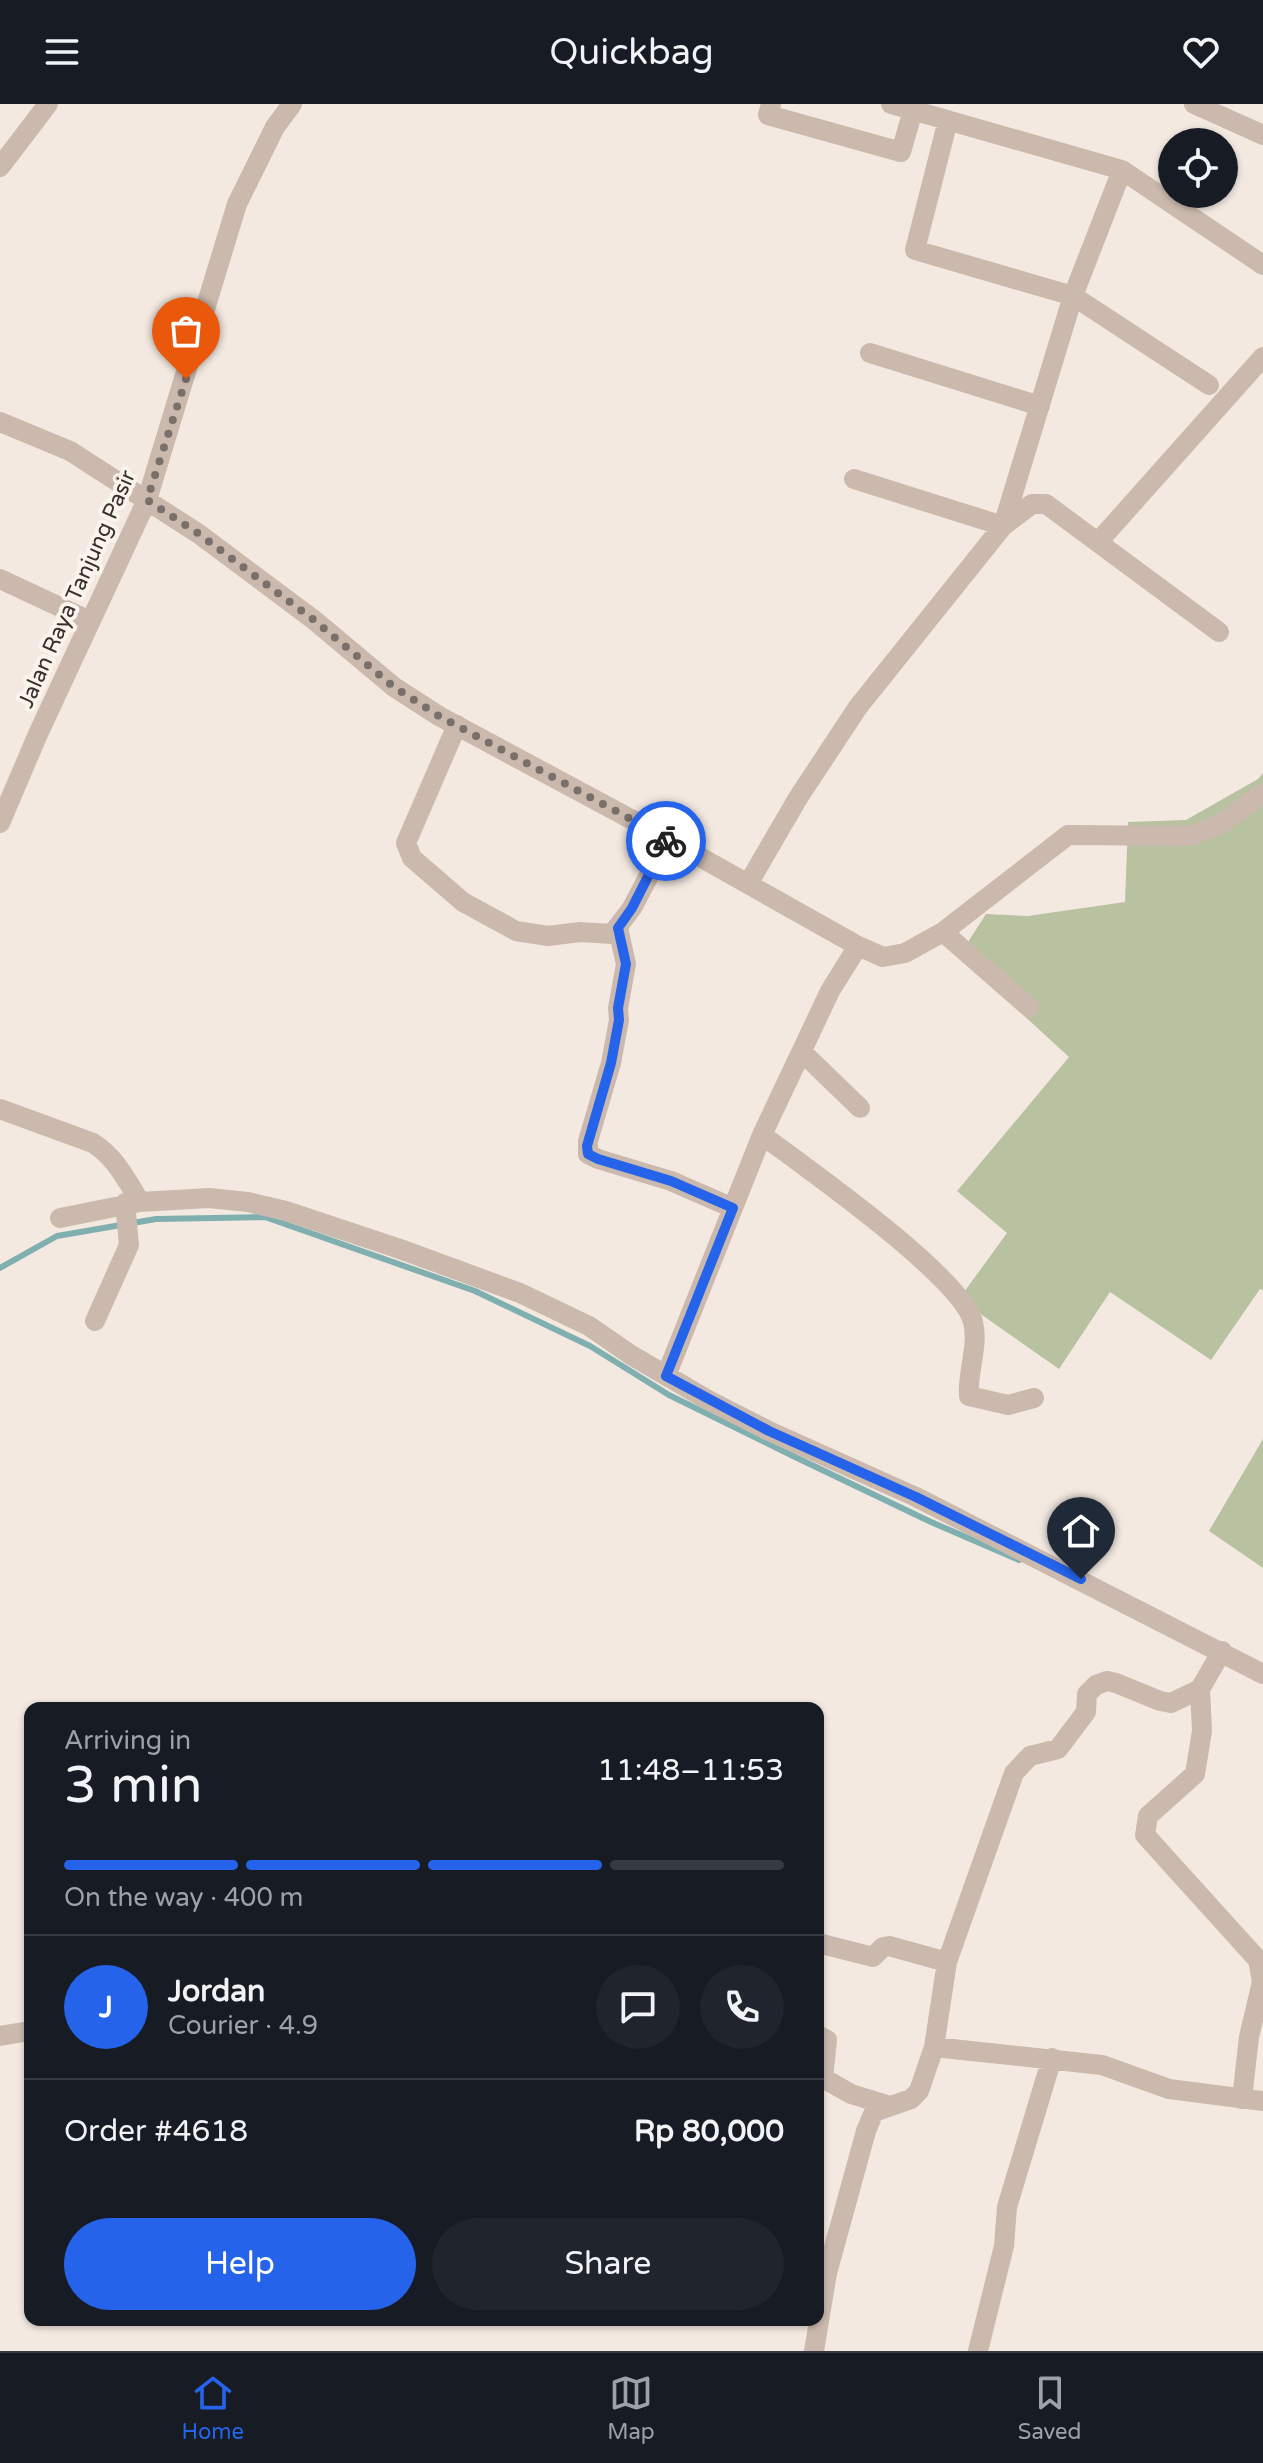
<!DOCTYPE html>
<html lang="en">
<head>
<meta charset="utf-8">
<style>
	body { margin:0; font-family:"Varela Round",sans-serif; background:#20242c; color:#f1f3f6; height:100vh; display:flex; flex-direction:column; font-size:30px; white-space:nowrap }
	* { box-sizing:border-box; margin:0 }
	p { font-size:26px; color:#9ea1a6 }
	.icon { flex:none; width:44px; height:44px; fill:none; stroke:currentColor; stroke-width:2; stroke-linecap:round; stroke-linejoin:round }
	.map { position:relative; flex:1; overflow:hidden }
	.side { position:absolute; left:24px; top:1598px; width:800px; height:624px; display:flex; flex-direction:column; background:#171b24; border-radius:16px; box-shadow:0 2px 6px #0004 }
	.side>* { flex:none }
	.buttons { position:absolute; left:1158px; top:24px; display:grid; gap:16px }
	.buttons a { display:grid; place-items:center; width:80px; height:80px; border-radius:50%; background:#171b24; box-shadow:0 2px 6px #0004; font-size:40px }
	.pin { position:absolute; display:grid; place-items:center; width:68px; height:68px; color:#fff; margin:-82px -34px; border-radius:50% 50% 50% 0; rotate:-45deg; box-shadow:0 0 8px #0007 }
	.pin .icon { rotate:45deg }
	.courier { position:absolute; display:grid; place-items:center; width:80px; height:80px; margin:-40px; border:6px solid #2563eb; border-radius:50%; background:#fff; color:#222; box-shadow:0 2px 10px #0007 }
	.head em { font-style:normal; font-weight:600 }
	.head div { display:flex; flex-direction:column-reverse }
	.head { display:flex; align-items:center; justify-content:space-between; height:136px; padding:0 40px }
	h1 { font-size:52px; font-weight:600; line-height:60px }
	.bar { display:grid; grid-template-columns:repeat(4,1fr); gap:12px 8px; align-content:center; height:96px; padding:0 40px }
	.bar i { height:10px; border-radius:6px; background:#363941 }
	.bar .on { background:#2563eb }
	.bar p { grid-column:span 4 }
	.line { display:flex; align-items:center; gap:20px; padding:0 40px; border-top:2px solid #363941 }
	.line div { flex:1 }
	.round { display:grid; place-items:center; flex:none; width:84px; height:84px; border-radius:42px; background:#20242c }
	.cta { display:flex; gap:16px; margin-top:auto; padding:16px 40px }
	.cta a { flex:1; height:92px; border-radius:48px; background:#2563eb; color:#fff; font-size:32px; font-weight:600; line-height:92px; text-align:center }
	.cta a+a { background:#20242c; color:#f1f3f6 }
	header { display:flex; justify-content:space-between; align-items:center; height:104px; padding:0 40px; background:#171b24; font-size:36px; font-weight:600 }
	.menu { display:flex; justify-content:space-around; align-items:center; height:112px; border-top:2px solid #363941; background:#171b24; font-size:22px; color:#9ea1a6 }
	.menu a { display:grid; justify-items:center; gap:4px }
	.menu .on { color:#2563eb }
	.map>svg:first-child { display:block }
</style>
</head>
<body>
<header><svg class="icon" aria-label="menu" viewBox="0 0 24 24"><path d="M4 6h16M4 12h16M4 18h16"/></svg>Quickbag<svg class="icon" aria-label="heart" viewBox="0 0 24 24"><path d="M12 20l-8-8c-3-5 5-10 8-4 3-6 11-1 8 4z"/></svg></header>
<div class="map">
<svg width="1263" height="2247" viewBox="0 0 1263 2247">
	<rect width="100%" height="100%" fill="#f3e9e1"/>
	<path fill="#b8c2a1" d="M1263 669V1186L1260 1185 1211 1256 1110 1188 1059 1265 959 1195 1007 1129 957 1087 1069 953 959 852 986 810 1028 812 1125 798 1128 718 1186 716 1258 675Z
		M1263 1335V1464L1209 1427Z"/>
	<g fill="none" stroke-linecap="round" stroke-linejoin="round">
		<path stroke="#80afaf" stroke-width="6" d="M0 1164 57 1132 156 1115 265 1113 475 1187 590 1242 669 1291 793 1352 931 1418 1019 1456"/>
		<path stroke="#cbb9ad" stroke-width="20" d="M771 0 768 11 901 48 913 6
			M891 0 1122 66 1263 161
			M1194 0 1263 31
			M948 16 915 146 1073 192 1209 281
			M0 63 48 0
			M870 249 1040 302
			M0 318 70 347 199 430 314 516 394 583 439 612 668 735 858 842 883 853 905 849 943 828 1068 731 1190 732 1221 720 1263 689
			M854 375 1003 422 1073 192 1122 66
			M1098 438 1263 253
			M0 475 90 517
			M457 621 406 739 412 754 463 798 516 827 548 832 580 828 612 830 632 804 668 735
			M0 719 38 630 147 396 237 100 275 23 292 0
			M748 780 798 694 858 603 1003 422 1032 400H1046L1219 528
			M618 824 626 860 618 904 619 916 611 959 588 1037V1050L598 1055 671 1077 733 1104
			M943 828 1029 903
			M803 949 860 1004
			M0 1005 93 1039C115 1053 126 1075 140 1098
			M762 1031C805 1063 962 1173 973 1218 979 1242 967 1268 969 1292L1008 1301 1034 1294
			M60 1114 140 1098 209 1094 248 1098 286 1107 400 1145 520 1189 589 1222 631 1251 708 1296 769 1327 916 1393 1263 1570
			M95 1217 129 1141 125 1099
			M666 1272 762 1031 830 887 858 842
			M1200 1585 1202 1627 1195 1670 1148 1712 1145 1731 1258 1856 1262 1878 1249 1933 1242 1995
			M818 1839 873 1853 883 1843 889 1842 947 1858
			M818 1931 827 1936 823 1974 851 1990 887 2001
			M0 1932 30 1927
			M934 1943 1102 1961 1169 1985 1263 1997
			M814 2247 827 2169 866 2027 874 2008 911 1995 919 1987 934 1943 947 1858 1014 1669 1030 1652 1058 1645 1086 1608 1087 1590 1096 1581 1107 1577 1116 1579 1160 1597 1171 1599 1200 1585 1222 1547
			M978 2247 1004 2142 1007 2103 1052 1954"/>
	</g>
	<g fill="none" stroke-linecap="round" stroke-linejoin="round">
		<path stroke="#7a706b" stroke-width="8" stroke-dasharray="0 14.4" d="M186 275 147 396 199 430 314 516 394 583 439 612 668 735 666 737"/>
		<path stroke="#2563eb" stroke-width="10" d="M666 737 632 804 618 824 626 860 618 904 619 916 611 959 587 1042 588 1050 598 1055 671 1077 733 1104 666 1272 769 1327 916 1393 1081 1475"/>
	</g>
	<g text-anchor="middle" dominant-baseline="central" stroke-width="8" stroke-linejoin="round" paint-order="stroke">
		<g font-size="22" fill="#392f2b" stroke="#faf4ed">
			<text transform="translate(77 485) rotate(-66)">Jalan Raya Tanjung Pasir</text>
		</g>
	</g>
</svg>
<div class="buttons">
<a><svg class="icon" aria-label="locate" viewBox="0 0 24 24"><circle cx="12" cy="12" r="6"/><path d="M12 2v4M12 18v4M2 12h4M18 12h4"/></svg></a>
</div>
<div class="pin" style="left:186px;top:275px;background:#ea580c"><svg class="icon" aria-label="bag" viewBox="0 0 24 24"><path d="M5 8h14l-1 12H6zM9 8a3 3 0 0 1 6 0"/></svg></div>
<div class="pin" style="left:1081px;top:1475px;background:#1f2937"><svg class="icon" aria-label="home" viewBox="0 0 24 24"><path d="M3 11l9-7 9 7M6 9v11h12V9"/></svg></div>
<div class="courier" style="left:666px;top:737px"><svg class="icon" aria-label="bike" viewBox="0 0 24 24"><circle cx="6" cy="16" r="4"/><circle cx="18" cy="16" r="4"/><path d="M6 16l4-8h5l3 8M10 8l3 8H6M13 5h3"/></svg></div>
<section class="side">
<div class="head"><div><h1>3 min</h1><p>Arriving in</p></div><em>11:48–11:53</em></div>
<div class="bar"><i class="on"></i><i class="on"></i><i class="on"></i><i></i><p>On the way · 400 m</p></div>
<div class="line" style="height:144px"><b class="round" style="background:#2563eb;color:#fff">J</b><div><b>Jordan</b><p>Courier · 4.9</p></div><a class="round"><svg class="icon" aria-label="chat" viewBox="0 0 24 24"><path d="M4 5h16v11H9l-5 4z"/></svg></a><a class="round"><svg class="icon" aria-label="phone" viewBox="0 0 24 24"><path d="M5 4h4l2 5-3 2q2 4 5 5l2-3 5 2v4C11 20 4 13 5 4z"/></svg></a></div>
<div class="line" style="height:104px"><div>Order #4618</div><b>Rp 80,000</b></div>
<div class="cta"><a>Help</a><a>Share</a></div>
</section>
</div>
<nav class="menu">
<a class="on"><svg class="icon" aria-label="home" viewBox="0 0 24 24"><path d="M3 11l9-7 9 7M6 9v11h12V9"/></svg>Home</a>
<a><svg class="icon" aria-label="map" viewBox="0 0 24 24"><path d="M3 6l6-2 6 2 6-2v14l-6 2-6-2-6 2zM9 4v14M15 6v14"/></svg>Map</a>
<a><svg class="icon" aria-label="saved" viewBox="0 0 24 24"><path d="M7 4h10v16l-5-4-5 4z"/></svg>Saved</a>
</nav>
</body>
</html>
